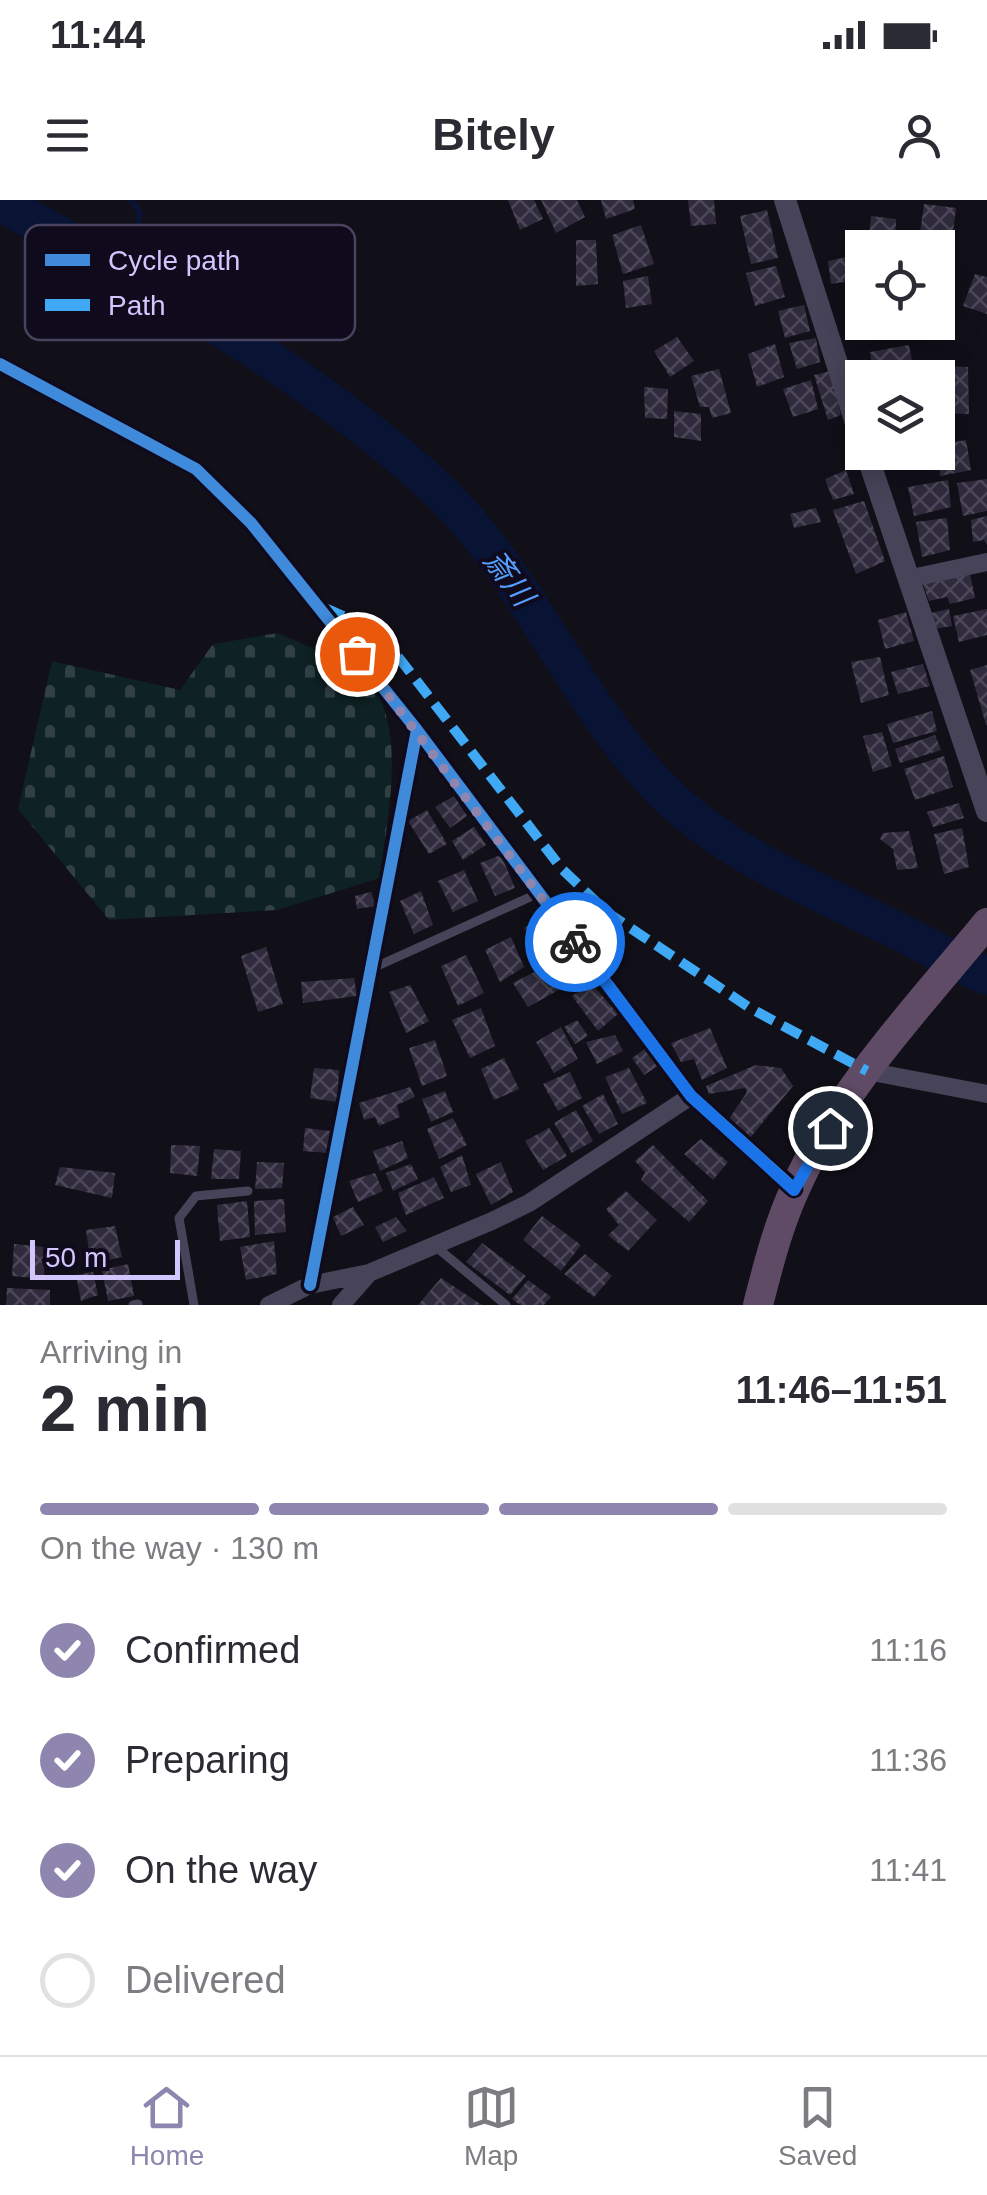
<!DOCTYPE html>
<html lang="en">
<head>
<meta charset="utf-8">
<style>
	body { margin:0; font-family:Helvetica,"Noto Sans JP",sans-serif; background:#f2f2f3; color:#2b2b33; height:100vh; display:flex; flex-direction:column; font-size:38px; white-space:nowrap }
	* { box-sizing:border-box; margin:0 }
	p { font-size:32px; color:#7c7c81 }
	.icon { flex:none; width:55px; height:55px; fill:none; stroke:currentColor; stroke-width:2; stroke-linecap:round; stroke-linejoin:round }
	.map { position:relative; height:1105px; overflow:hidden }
	.sheet { display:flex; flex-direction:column; background:#fff; flex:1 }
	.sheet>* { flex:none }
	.fabs { position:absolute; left:845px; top:30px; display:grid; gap:20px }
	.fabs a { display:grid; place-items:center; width:110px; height:110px; border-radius:0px; background:#fff; box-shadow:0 5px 25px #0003; font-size:50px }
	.scale { position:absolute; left:30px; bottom:25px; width:150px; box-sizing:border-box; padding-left:10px; border:5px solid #d2c6ff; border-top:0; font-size:28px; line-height:35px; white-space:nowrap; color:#d2c6ff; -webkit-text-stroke:8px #0f0b1c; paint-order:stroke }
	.pin { position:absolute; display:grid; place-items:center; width:85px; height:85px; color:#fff; margin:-42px; border:5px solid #fff; border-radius:50%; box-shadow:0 2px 10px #0007 }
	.courier { position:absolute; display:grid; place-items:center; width:100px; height:100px; margin:-50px; border:8px solid #1a73e8; border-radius:50%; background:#fff; color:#222; box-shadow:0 2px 12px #0007 }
	.headline em { font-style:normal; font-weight:600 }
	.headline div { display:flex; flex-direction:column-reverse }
	.headline { display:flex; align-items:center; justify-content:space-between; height:170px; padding:0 40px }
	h1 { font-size:65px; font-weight:600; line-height:75px }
	.bar { display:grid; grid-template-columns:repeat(4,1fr); gap:15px 10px; align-content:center; height:120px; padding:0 40px }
	.bar i { height:12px; border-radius:8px; background:#e1e1e2 }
	.bar .active { background:#8e86ae }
	.bar p { grid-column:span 4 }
	ol { padding:0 40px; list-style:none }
	li { display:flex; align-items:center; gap:30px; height:110px }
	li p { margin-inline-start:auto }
	li .icon { padding:10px; border-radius:50%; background:#8e86ae; color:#fff; stroke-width:4 }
	li:last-child { color:#7c7c81 }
	li i { width:55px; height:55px; border:5px solid #e1e1e2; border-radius:50% }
	.status { display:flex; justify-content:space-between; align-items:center; height:70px; padding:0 50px; background:#fff; direction:ltr }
	.status svg { height:28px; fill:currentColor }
	header { display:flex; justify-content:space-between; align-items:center; height:130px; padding:0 40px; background:#fff; font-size:45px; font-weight:600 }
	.tabs { display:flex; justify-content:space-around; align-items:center; height:140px; border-top:2px solid #e1e1e2; background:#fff; font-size:28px; color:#7c7c81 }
	.tabs a { display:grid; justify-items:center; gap:5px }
	.tabs .active { color:#8e86ae }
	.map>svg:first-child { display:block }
</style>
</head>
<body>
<div class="status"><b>11:44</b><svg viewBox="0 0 49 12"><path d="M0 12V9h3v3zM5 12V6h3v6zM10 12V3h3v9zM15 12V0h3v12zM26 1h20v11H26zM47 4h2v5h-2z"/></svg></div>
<header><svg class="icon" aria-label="menu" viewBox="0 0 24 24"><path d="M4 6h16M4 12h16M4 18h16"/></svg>Bitely<svg class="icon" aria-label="person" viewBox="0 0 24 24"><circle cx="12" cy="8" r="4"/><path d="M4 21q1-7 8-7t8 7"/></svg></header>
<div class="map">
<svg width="987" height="1105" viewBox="0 0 987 1105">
	<defs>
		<pattern id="cemetery-stones" width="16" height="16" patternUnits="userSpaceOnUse" patternTransform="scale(2.5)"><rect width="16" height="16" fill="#0e2124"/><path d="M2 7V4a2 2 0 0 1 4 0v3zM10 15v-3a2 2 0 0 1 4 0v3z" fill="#304045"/></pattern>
		<pattern id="building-cross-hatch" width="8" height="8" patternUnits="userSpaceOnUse" patternTransform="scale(2.5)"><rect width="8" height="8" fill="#2f2b3c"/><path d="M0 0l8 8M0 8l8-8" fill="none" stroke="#4c4859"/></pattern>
	</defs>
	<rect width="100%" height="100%" fill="#110f18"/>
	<path fill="url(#cemetery-stones)" d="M278 433C303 445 357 464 373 487 407 535 386 623 380 678L277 710 109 720 18 609 52 461 180 490 213 444Z"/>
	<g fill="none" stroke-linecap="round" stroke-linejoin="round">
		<path stroke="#091435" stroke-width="6" d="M128 73 140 13 131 0"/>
		<path stroke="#091435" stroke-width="38" d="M0 3C148 81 298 166 424 277 524 364 569 496 661 589 723 652 809 687 886 725 920 741 952 761 987 776"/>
	</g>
	<path fill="url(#building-cross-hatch)" d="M508 0H534L543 19 520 30Z
		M541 0H577L585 17 556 33Z
		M601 0H633L635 9 606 19Z
		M688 0H714L716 24 691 26Z
		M924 4 956 8 949 65 938 63V48H918Z
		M767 10 778 58 751 64 740 16Z
		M871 16 896 19 895 48H868Z
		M641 25 654 64 623 74 612 35Z
		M576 40H596L598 84 576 86Z
		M857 55 862 79 831 84 828 61Z
		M776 66 785 97 755 106 746 73Z
		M975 74 987 77V114L963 106Z
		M648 76 652 104 626 108 623 81Z
		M804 105 810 131 785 138 778 111Z
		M677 137 694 161 670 177 654 151Z
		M816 138 820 162 797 169 789 143Z
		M775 144 784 177 757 187 748 154Z
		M909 145 914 171 874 178 870 152Z
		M943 166 968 167 969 214 944 213Z
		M719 169 731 213 712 218 709 207H700L691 176Z
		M830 171 841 215 828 220 814 175Z
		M811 180 818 209 793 217 783 189Z
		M644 187 668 189 667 219 645 218Z
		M674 211 701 214V241L674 237Z
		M966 240 971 270 940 276 938 245Z
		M846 270 854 294 833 300 825 279Z
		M987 279V311L963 316 957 283Z
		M948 280 951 307 914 316 908 287Z
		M864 301 885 361 856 374 833 310Z
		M816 308 821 322 794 328 790 314Z
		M987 316V345L984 340 973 342 971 320Z
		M947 318 950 350 922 357 916 322Z
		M970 374 975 398 950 404 947 397 929 401 923 384Z
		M949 409 952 426 934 429 931 413Z
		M987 409V435L959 442 953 416Z
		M906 412 914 441 885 449 878 420Z
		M880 457 889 495 861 503 851 462Z
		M923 464 930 486 898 494 891 472Z
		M987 465V525H986L970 470Z
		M932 511 937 531 893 543 887 524Z
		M882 532 892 566 873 572 863 536Z
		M935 535 941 550 900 563 895 549Z
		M944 556 953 587 915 600 904 569Z
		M454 596 467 616 450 628 435 607Z
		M959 603 964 618 933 627 927 612Z
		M427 610 447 644 429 654 408 621Z
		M474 627 486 645 463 660 452 641Z
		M962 628 969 667 944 674 934 634Z
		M909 631 918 668 897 670 893 649 880 639 883 633Z
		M501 655 515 688 495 696 480 663Z
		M464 670 478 701 453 712 438 681Z
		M421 691 433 725 414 734 400 701Z
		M371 692 376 706 357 709 355 696Z
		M545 715 565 743 542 757 524 728Z
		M511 737 524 767 500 782 485 750Z
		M266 747 283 804 258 812 241 756Z
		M466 755 484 793 458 806 441 766Z
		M550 764 564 787 528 807 513 783Z
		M354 778 357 796 303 803 301 782Z
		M591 783 618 814 598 831 572 796Z
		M410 785 429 821 406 833 389 792Z
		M481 808 495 846 470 858 452 820Z
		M577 820 588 836 575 844 564 827Z
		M561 827 578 859 554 873 536 842Z
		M710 828 727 868 702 880 694 859 681 862 671 843Z
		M615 835 623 851 597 864 586 842Z
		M435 840 447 876 422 886 409 848Z
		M646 848 658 866 644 875 632 858Z
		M504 858 519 889 494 900 481 869Z
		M756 865 781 868 793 886 749 939 729 919 747 892 745 888 709 894 706 886Z
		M314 868 339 870 337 902 310 898Z
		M629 868 647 903 622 914 605 877Z
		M570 872 582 898 558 911 543 884Z
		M410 887 415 897 397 905 400 917 379 926 375 917 364 920 359 903Z
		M445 891 453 912 431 922 422 899Z
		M603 894 618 924 599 934 582 906Z
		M576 910 593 941 572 953 554 923Z
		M453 918 467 945 439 959 427 929Z
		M305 928 330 931 328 953 303 951Z
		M549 928 567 956 543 970 525 941Z
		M701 939 728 962 713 980 684 954Z
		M402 941 408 958 380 971 373 951Z
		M171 945 200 946 197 976 170 973Z
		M653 945 708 1001 689 1022 641 980 645 972 635 961Z
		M214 949 241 951 239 979H211Z
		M462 955 471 985 451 992 440 967Z
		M257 962 284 963 282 988 255 989Z
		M501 962 513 992 491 1005 476 974Z
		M411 964 418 979 393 991 386 973Z
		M60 967 115 973 112 998 55 985Z
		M375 973 383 991 358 1002 349 981Z
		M434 977 444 998 406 1015 398 993Z
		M626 991 657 1020 628 1051 608 1035 619 1025 606 1009Z
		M284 999 286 1032 255 1035 254 1001Z
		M247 1001 250 1037 220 1041 217 1005Z
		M353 1007 364 1025 341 1036 333 1017Z
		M542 1016 581 1045 561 1071 523 1040Z
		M396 1017 407 1031 383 1042 375 1027Z
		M115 1026 122 1057 91 1064 86 1030Z
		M274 1041 277 1074 246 1080 240 1047Z
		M482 1043 526 1076 510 1095 466 1062Z
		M14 1044 45 1047 44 1079 12 1076Z
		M585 1054 612 1076 594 1097 564 1074Z
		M128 1064 134 1096 108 1101 102 1070Z
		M93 1072 98 1095 81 1101 76 1075Z
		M441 1078 482 1105H418Z
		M528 1080 551 1097 544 1105H520L512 1099Z
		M7 1088 50 1090V1105H6Z"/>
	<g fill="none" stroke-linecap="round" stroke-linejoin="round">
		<path stroke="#474359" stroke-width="9" d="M373 768 539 693
			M435 1046 506 1105
			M133 1105 138 1104
			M194 1105 179 1018 196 996 248 991"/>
		<path stroke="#474359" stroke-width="18" d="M0 164 196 269 251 323 417 530 691 896 794 989
			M907 379 987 362
			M867 871 987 894
			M310 1085 417 530
			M269 1105 310 1085 369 1073 492 1021 529 1003 691 896
			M341 1105 369 1073"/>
		<path stroke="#474359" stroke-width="22" d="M785 0 862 242
			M866 252 987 611"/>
		<path stroke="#604b66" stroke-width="30" d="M758 1105C768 1066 778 1026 795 989 839 889 919 806 987 723"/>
		<path stroke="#3fa9f5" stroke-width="10" stroke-dasharray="20 10" stroke-linecap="butt" d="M325 408 379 432 562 669 608 713 750 808 867 871"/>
		<defs>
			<path id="cycleway" d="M0 164 196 269 251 323 417 530 691 896 794 989
				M310 1085 417 530"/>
		</defs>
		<use href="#cycleway" stroke="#0f0b1c" stroke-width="19"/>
		<use href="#cycleway" stroke="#408adc" stroke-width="12"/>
	</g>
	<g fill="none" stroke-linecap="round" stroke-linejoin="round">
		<path stroke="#8e86ae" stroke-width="10" stroke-dasharray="0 18" d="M357 454 575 742"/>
		<path stroke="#1a73e8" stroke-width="12" d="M575 742 691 896 794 990 830 928"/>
	</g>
	<g text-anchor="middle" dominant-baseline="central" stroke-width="8" stroke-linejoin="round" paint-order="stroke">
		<g font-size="30" font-style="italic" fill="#549eff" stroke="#0f0b1c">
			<text transform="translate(509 378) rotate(53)">斎川</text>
		</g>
	</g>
	<rect x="25" y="25" width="330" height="115" rx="15" fill="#0f0b1c" stroke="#4a4360" stroke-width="2.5"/>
	<rect x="45" y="54" width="45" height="12" fill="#408adc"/>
	<rect x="45" y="99" width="45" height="12" fill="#3fa9f5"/>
	<g font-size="28" fill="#d2c6ff">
		<text x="108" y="70">Cycle path</text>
		<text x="108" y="115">Path</text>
	</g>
</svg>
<div class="fabs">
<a><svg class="icon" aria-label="locate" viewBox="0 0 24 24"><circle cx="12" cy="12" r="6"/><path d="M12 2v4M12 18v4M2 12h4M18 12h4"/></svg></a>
<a><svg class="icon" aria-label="layers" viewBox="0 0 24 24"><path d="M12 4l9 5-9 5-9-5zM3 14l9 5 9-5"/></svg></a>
</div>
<div class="scale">50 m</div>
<div class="pin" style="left:357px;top:454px;background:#ea580c"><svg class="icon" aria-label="bag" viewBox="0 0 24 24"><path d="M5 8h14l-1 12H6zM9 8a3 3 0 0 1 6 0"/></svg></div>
<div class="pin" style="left:830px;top:928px;background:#1f2937"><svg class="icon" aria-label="home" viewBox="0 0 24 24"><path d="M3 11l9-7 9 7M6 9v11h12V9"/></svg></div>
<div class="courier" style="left:575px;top:742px"><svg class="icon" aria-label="bike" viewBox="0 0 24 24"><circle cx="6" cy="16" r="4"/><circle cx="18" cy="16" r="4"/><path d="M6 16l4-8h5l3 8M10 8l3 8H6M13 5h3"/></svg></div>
</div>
<section class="sheet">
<div class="headline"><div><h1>2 min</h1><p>Arriving in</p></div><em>11:46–11:51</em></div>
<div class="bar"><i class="active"></i><i class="active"></i><i class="active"></i><i></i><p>On the way · 130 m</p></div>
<ol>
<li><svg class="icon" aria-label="check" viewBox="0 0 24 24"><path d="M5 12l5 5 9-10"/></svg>Confirmed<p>11:16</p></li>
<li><svg class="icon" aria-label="check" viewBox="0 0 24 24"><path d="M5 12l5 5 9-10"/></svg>Preparing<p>11:36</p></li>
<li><svg class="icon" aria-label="check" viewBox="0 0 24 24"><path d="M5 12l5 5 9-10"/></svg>On the way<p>11:41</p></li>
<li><i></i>Delivered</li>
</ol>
</section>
<nav class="tabs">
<a class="active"><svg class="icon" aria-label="home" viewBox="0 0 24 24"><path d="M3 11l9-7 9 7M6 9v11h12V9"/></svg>Home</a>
<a><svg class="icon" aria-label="map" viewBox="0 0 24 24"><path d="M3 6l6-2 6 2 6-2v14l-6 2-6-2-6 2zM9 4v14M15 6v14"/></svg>Map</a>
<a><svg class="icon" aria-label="saved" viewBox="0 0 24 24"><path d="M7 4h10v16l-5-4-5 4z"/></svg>Saved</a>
</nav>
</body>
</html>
